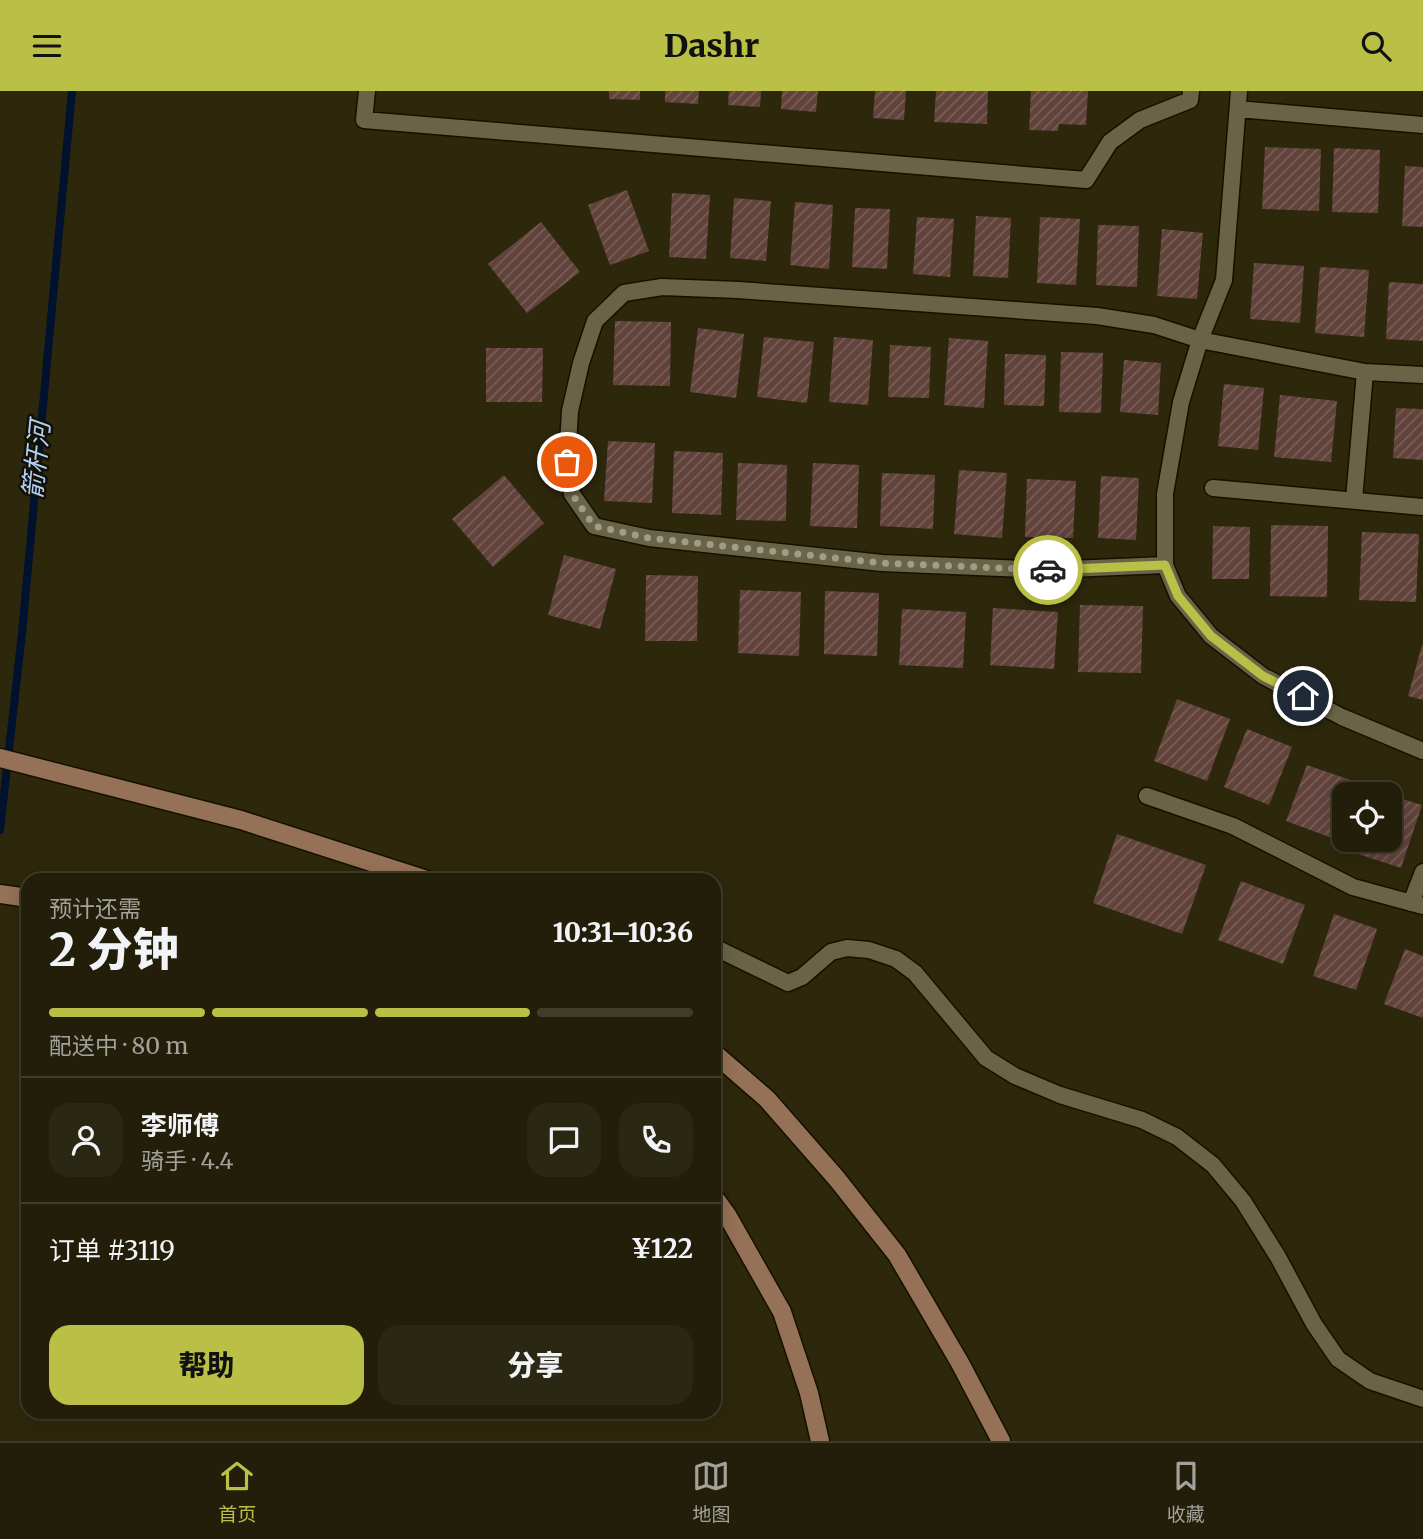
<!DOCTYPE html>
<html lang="zh">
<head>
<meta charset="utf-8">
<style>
	body { margin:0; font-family:Merriweather,"Noto Sans SC",serif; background:#2a2712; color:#f1f3f6; height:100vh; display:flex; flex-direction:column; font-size:26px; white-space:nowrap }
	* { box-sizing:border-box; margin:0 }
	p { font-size:23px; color:#a2a29c }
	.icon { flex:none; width:38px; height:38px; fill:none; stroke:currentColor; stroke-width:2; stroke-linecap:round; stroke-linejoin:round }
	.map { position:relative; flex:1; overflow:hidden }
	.drawer { position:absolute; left:21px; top:782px; width:700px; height:546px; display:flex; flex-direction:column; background:#221e09; border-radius:21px; box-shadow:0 4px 18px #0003,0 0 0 2px #3f3c2a }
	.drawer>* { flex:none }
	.fabs { position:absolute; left:1332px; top:691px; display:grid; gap:14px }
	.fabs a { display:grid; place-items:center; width:70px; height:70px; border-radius:14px; background:#221e09; box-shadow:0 4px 18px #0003,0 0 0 2px #3f3c2a; font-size:35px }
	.pin { position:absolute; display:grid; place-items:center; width:60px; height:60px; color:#fff; margin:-30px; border:4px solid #fff; border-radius:50%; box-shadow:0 2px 7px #0007 }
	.courier { position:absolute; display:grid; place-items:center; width:70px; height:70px; margin:-35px; border:5px solid #bac046; border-radius:50%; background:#fff; color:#222; box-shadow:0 2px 9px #0007 }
	.headline em { font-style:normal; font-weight:800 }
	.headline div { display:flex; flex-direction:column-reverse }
	.headline { display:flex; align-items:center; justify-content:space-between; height:119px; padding:0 28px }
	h1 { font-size:46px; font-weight:800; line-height:52px }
	.bar { display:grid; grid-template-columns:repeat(4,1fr); gap:10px 7px; align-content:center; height:84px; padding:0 28px }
	.bar i { height:9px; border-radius:5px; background:#3f3c2a }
	.bar .current { background:#bac046 }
	.bar p { grid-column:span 4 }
	.line { display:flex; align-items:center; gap:18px; padding:0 28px; border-top:2px solid #3f3c2a }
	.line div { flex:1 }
	.round { display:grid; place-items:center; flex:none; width:74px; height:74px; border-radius:21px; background:#2a2712 }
	.cta { display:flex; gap:14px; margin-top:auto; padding:14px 28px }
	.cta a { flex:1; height:80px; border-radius:21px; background:#bac046; color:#111; font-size:28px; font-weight:800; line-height:80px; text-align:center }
	.cta a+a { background:#2a2712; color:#f1f3f6 }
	header { display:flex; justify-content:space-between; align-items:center; height:91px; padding:0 28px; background:#bac046; color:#111; font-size:32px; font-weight:800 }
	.tabs { display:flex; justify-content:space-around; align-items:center; height:98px; border-top:2px solid #3f3c2a; background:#221e09; font-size:19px; color:#a2a29c }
	.tabs a { display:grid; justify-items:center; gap:4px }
	.tabs .current { color:#bac046 }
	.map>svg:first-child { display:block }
</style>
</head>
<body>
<header><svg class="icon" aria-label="menu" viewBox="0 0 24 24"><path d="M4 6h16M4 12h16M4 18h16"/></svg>Dashr<svg class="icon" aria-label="search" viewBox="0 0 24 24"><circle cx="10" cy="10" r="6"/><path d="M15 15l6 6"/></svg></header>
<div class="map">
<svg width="1423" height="1350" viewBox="0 0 1423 1350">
	<defs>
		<pattern id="building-hatch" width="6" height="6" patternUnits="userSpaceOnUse" patternTransform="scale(1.75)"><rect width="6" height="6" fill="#61433c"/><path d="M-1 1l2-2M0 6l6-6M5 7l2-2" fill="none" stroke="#775e57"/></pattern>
	</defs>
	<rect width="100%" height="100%" fill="#2d280c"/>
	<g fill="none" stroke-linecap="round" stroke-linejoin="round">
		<path stroke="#00122e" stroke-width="8" d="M0 739 22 542 72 0"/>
	</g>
	<path fill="url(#building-hatch)" d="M609 0H640V9L609 8Z
		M665 0H699L698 13 665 11Z
		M729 0H761L760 16 728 14Z
		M782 0H818L816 21 781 18Z
		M875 0H906L904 29 873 27Z
		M936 0H988L987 33 934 31Z
		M1031 0H1088L1086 34 1059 33 1058 40 1029 39Z
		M1265 56 1321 58 1319 120 1262 118Z
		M1334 57 1380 59 1378 122 1332 121Z
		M1405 75 1423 76V136L1402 135Z
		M627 99 649 160 610 174 588 114Z
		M672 102 710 104 706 168 669 166Z
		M734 107 771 110 766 170 730 167Z
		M795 111 833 114 829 178 790 174Z
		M855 117 890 118 887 178 852 176Z
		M976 125 1011 127 1008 187 973 185Z
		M917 126 954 128 950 186 913 183Z
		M1040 126 1080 128 1076 194 1037 192Z
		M541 131 580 181 527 222 488 173Z
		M1098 134 1139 135 1137 196 1096 194Z
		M1162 138 1203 142 1197 208 1157 205Z
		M1254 172 1304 175 1300 232 1250 228Z
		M1320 176 1369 179 1364 246 1315 242Z
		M1389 191 1423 193V250L1386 248Z
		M615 230 671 231 670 295 613 294Z
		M698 237 744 243 736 307 690 301Z
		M764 246 814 251 807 312 757 306Z
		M834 246 873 249 868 314 829 311Z
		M949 247 988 250 984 317 944 314Z
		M890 254 931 256 929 307 888 306Z
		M486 257H543L542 311H486Z
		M1061 261 1103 262 1101 322 1059 321Z
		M1005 263 1046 264 1044 315 1004 314Z
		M1124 269 1161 272 1158 324 1120 321Z
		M1224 293 1264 297 1258 359 1218 355Z
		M1280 304 1337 310 1331 371 1274 366Z
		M1396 317 1423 318V369L1393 367Z
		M608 350 655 352 652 412 604 410Z
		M674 360 723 362 721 424 672 422Z
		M738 372 787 374 786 430 736 429Z
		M813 372 859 374 857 437 810 435Z
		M959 379 1007 382 1002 447 954 443Z
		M882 382 935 384 933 438 880 435Z
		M504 384 544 432 493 476 452 428Z
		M1101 385 1139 387 1136 449 1098 447Z
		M1027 388 1076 390 1073 447 1025 446Z
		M1271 434 1328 435 1327 506 1270 505Z
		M1213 435 1250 436 1249 488H1212Z
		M1362 441 1419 443 1416 511 1359 509Z
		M564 464 616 478 600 538 548 524Z
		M646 484 698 485 697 550H645Z
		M740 499 801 501 799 565 738 562Z
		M825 500 879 502 877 565 824 563Z
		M1080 514 1143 515 1141 582 1078 581Z
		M993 517 1058 521 1054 578 990 574Z
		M902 518 966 521 963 577 899 574Z
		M1422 554H1423V609L1408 605Z
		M1177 608 1230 628 1207 690 1154 670Z
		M1247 638 1292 656 1269 714 1224 696Z
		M1307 674 1353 690 1348 704H1344V713L1332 747 1286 730Z
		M1390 704 1422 714 1401 777 1355 762 1359 749H1390Z
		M1117 743 1206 774 1182 843 1093 812Z
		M1241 790 1305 814 1283 873 1218 849Z
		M1334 823 1377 838 1356 899 1313 885Z
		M1405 858 1423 865V927L1384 913Z"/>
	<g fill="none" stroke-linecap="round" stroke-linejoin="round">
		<defs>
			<path id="service" d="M367 0 364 29 1086 89 1110 51 1140 29 1190 9 1191 0
				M1239 0 1224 189 1200 249 1181 311 1165 403V474L1178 505 1211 545 1263 585 1342 626 1423 660
				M1238 18 1423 34
				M1213 397 1423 416
				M1354 409 1365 281
				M1165 474 1045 479 882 472 649 447 594 435 572 403 567 371 570 320 581 272 595 230 624 202 662 196 738 199 1097 225 1154 234 1200 249 1365 281 1423 284
				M1147 705 1233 735 1353 796 1423 815
				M1411 812 1423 781
				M714 858H718L788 892 802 886 831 861 847 857 869 859 896 868 915 882 986 967 1015 985 1060 1004 1142 1029 1177 1046 1213 1074 1243 1110 1278 1166 1314 1233 1338 1268 1370 1290 1423 1308"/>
			<path id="secondary" d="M0 667 241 729 427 789
				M0 803 28 807
				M714 962 767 1008 837 1088 897 1164 960 1272 1001 1350
				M714 1106 727 1124 782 1221 809 1302 820 1350"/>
		</defs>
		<use href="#service" stroke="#151000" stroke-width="19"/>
		<use href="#secondary" stroke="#151000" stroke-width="21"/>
		<use href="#service" stroke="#696448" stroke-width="16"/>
		<use href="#secondary" stroke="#957257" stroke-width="18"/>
	</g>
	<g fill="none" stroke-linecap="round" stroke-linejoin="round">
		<path stroke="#9f9c88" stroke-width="7" stroke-dasharray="0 12.6" d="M567 371 572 403 594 435 649 447 882 472 1048 479"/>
		<path stroke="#bac046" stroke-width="9" d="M1048 479 1165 474 1178 505 1211 545 1263 585 1303 605"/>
	</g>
	<g text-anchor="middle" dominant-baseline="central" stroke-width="5" stroke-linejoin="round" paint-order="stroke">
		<g font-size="26" font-style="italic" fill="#aecff7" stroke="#131006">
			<text transform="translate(36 369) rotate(-84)">箭杆河</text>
		</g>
	</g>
</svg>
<div class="fabs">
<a><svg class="icon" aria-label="locate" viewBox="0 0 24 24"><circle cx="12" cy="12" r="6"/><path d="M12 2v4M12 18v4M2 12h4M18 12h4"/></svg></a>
</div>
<div class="pin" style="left:567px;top:371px;background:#ea580c"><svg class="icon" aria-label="bag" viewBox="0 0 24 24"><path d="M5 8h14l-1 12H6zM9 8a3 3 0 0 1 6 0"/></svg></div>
<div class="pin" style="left:1303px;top:605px;background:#1f2937"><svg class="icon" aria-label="home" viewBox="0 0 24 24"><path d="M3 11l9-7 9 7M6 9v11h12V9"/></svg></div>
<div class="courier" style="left:1048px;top:479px"><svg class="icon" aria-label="car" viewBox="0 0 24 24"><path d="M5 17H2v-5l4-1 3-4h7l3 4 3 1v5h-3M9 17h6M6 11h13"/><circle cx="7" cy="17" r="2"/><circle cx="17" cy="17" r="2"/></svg></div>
<section class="drawer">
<div class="headline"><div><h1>2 分钟</h1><p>预计还需</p></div><em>10:31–10:36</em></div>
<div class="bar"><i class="current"></i><i class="current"></i><i class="current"></i><i></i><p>配送中 · 80 m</p></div>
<div class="line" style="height:126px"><a class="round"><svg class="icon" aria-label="person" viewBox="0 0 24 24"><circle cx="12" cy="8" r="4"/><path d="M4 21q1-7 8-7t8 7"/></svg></a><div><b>李师傅</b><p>骑手 · 4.4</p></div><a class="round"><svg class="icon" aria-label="chat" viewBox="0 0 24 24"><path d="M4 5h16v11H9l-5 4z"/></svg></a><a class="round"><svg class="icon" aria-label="phone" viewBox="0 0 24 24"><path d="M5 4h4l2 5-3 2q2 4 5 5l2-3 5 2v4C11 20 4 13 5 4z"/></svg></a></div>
<div class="line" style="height:91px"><div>订单 #3119</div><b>¥122</b></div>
<div class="cta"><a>帮助</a><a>分享</a></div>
</section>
</div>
<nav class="tabs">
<a class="current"><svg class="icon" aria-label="home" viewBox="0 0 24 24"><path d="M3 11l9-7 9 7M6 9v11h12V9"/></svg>首页</a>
<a><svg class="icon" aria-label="map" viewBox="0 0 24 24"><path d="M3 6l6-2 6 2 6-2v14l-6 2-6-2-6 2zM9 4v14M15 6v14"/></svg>地图</a>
<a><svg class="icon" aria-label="saved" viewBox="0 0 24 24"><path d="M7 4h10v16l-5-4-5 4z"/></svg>收藏</a>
</nav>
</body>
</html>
